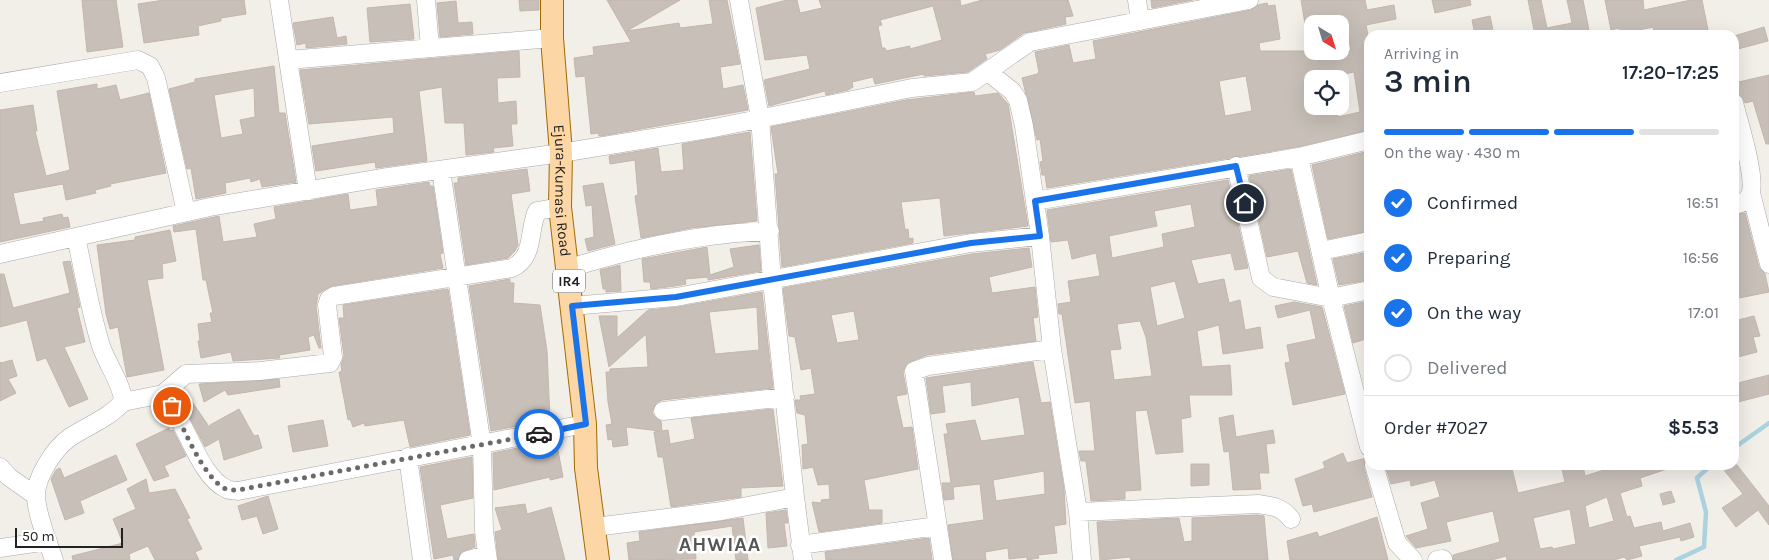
<!DOCTYPE html>
<html lang="en">
<head>
<meta charset="utf-8">
<style>
	body { margin:0; font-family:Karla,sans-serif; background:#f2f2f3; color:#1f2937; height:100vh; display:flex; flex-direction:column; font-size:19px; white-space:nowrap }
	* { box-sizing:border-box; margin:0 }
	p { font-size:16px; color:#747a83 }
	.icon { flex:none; width:28px; height:28px; fill:none; stroke:currentColor; stroke-width:2; stroke-linecap:round; stroke-linejoin:round }
	.map { position:relative; flex:1; overflow:hidden }
	.sheet { position:absolute; left:1364px; top:30px; width:375px; height:440px; display:flex; flex-direction:column; background:#fff; border-radius:15px; box-shadow:0 5px 20px #0002 }
	.sheet>* { flex:none }
	.needle { width:32px; rotate:142deg }
	.buttons { position:absolute; left:1304px; top:15px; display:grid; gap:10px }
	.buttons a { display:grid; place-items:center; width:45px; height:45px; border-radius:10px; background:#fff; box-shadow:0 5px 20px #0002; font-size:25px }
	.scale { position:absolute; left:15px; bottom:12px; width:108px; box-sizing:border-box; padding-left:5px; border:2px solid #222; border-top:0; font-size:14px; line-height:18px; white-space:nowrap; color:#222; -webkit-text-stroke:4px #fff; paint-order:stroke }
	.pin { position:absolute; display:grid; place-items:center; width:42px; height:42px; color:#fff; margin:-21px; border:2px solid #fff; border-radius:50%; box-shadow:0 1px 5px #0007 }
	.courier { position:absolute; display:grid; place-items:center; width:50px; height:50px; margin:-25px; border:4px solid #1a73e8; border-radius:50%; background:#fff; color:#222; box-shadow:0 1px 6px #0007 }
	.headline em { font-style:normal; font-weight:600 }
	.headline div { display:flex; flex-direction:column-reverse }
	.headline { display:flex; align-items:center; justify-content:space-between; height:85px; padding:0 20px }
	h1 { font-size:32px; font-weight:600; line-height:38px }
	.bar { display:grid; grid-template-columns:repeat(4,1fr); gap:8px 5px; align-content:center; height:60px; padding:0 20px }
	.bar i { height:6px; border-radius:4px; background:#e0e1e3 }
	.bar .active { background:#1a73e8 }
	.bar p { grid-column:span 4 }
	.line { display:flex; align-items:center; gap:12px; padding:0 20px; border-top:1px solid #e0e1e3 }
	.line div { flex:1 }
	ol { padding:0 20px; list-style:none }
	li { display:flex; align-items:center; gap:15px; height:55px }
	li p { margin-inline-start:auto }
	li .icon { padding:5px; border-radius:50%; background:#1a73e8; color:#fff; stroke-width:4 }
	li:last-child { color:#747a83 }
	li i { width:28px; height:28px; border:2px solid #e0e1e3; border-radius:50% }
	.map>svg:first-child { display:block }
</style>
</head>
<body>
<div class="map">
<svg width="1769" height="560" viewBox="0 0 1769 560">
	<rect width="100%" height="100%" fill="#f2efe9"/>
	<g fill="none" stroke-linecap="round" stroke-linejoin="round">
		<path stroke="#aad3df" stroke-width="4.5" d="M1734 448 1769 423
			M1676 560 1704 547 1706 512 1697 478 1711 465"/>
	</g>
	<path fill="#c7bfb8" stroke="#c4b6ab" fill-rule="evenodd" d="M82 0H116L123 47 87 52Z
		M164 0H244L246 14 221 18V21L198 26 199 35 144 43 138 4Z
		M519 0H539V10L520 11Z
		M607 0H680L627 31 679 23 680 28 713 24 709 0H727L740 64 720 67 723 89 743 85 748 110 601 136H599L598 133 591 134 585 76 576 77 574 58 594 55 593 47 631 42Z
		M787 0H797L800 13 822 8 819 0H960L961 6 982 0H1068L1073 16 1065 17 1066 24 1024 33 1000 50 985 54 987 59 968 72 924 76V74L875 84 873 77 852 82 853 87 848 90 826 95 825 91 769 106 764 80 810 69 807 55 765 60 756 8ZM933 6 942 40 910 49V46L886 51 885 48H882L878 26 882 25 880 20Z
		M1151 0H1193L1152 8Z
		M1301 0H1365L1367 10 1394 5 1396 19 1366 25 1369 40V130L1297 147 1047 188 1045 175H1042L1040 162 1043 161 1040 139 1037 140 1022 78 1037 74 1039 72 1035 52 1069 45 1073 63 1096 59 1093 41 1251 10 1258 5 1267 3 1268 6 1275 5 1280 39 1259 43 1260 51H1351L1347 27 1340 29V24H1305ZM1354 72 1360 112 1338 117 1336 106H1308L1303 79H1317ZM1246 76 1252 111 1225 116 1219 81Z
		M1432 0H1470L1471 5 1435 13Z
		M1528 0H1541L1547 28 1572 23 1567 0H1583L1590 35H1535Z
		M1605 0H1643L1644 10 1691 0H1702L1709 35H1655L1653 27 1620 34 1619 28 1611 30Z
		M456 1 458 23 472 22 473 34 440 37 437 3Z
		M410 4 414 39 370 42 367 8Z
		M1490 16 1494 35H1475L1472 20Z
		M333 17 337 38 346 36 347 44 306 48V43L297 45 293 23Z
		M1764 27 1768 41 1734 50V36Z
		M519 51 520 77 497 78 498 103 516 101 517 124H511L513 146 493 148 494 152 466 155 464 123H445L442 87 419 91 427 161 376 168 375 162 316 171 312 146 394 133 393 117 309 124 300 70Z
		M274 66 279 113H285L296 182 262 187 260 179 251 182 250 178 225 183 226 193 196 199 191 168 187 169 169 89 195 82V79ZM254 88 255 117 240 120 243 134 221 138 214 95Z
		M1769 75V144H1766L1753 101 1745 103 1741 95 1734 93V83Z
		M97 84V89L116 85 120 100 149 93 166 173 110 184 111 186 95 190 96 193 66 200 63 184 13 193 20 225 44 221 43 218 62 214 63 218 68 217 70 227 0 242V110L33 105 37 131H35L46 176 70 170 57 91Z
		M974 92 975 96 998 93 1008 104 1028 226 944 236 940 198 901 202 905 230 908 229 909 239 913 238V243L782 267 775 174H778L771 127 906 100Z
		M750 132 757 221 691 228 641 238 635 196 638 195 635 160 610 164 609 156 658 148 661 172 684 170 682 144Z
		M1369 151V231L1328 239 1312 165Z
		M527 169 530 191 511 194 518 245 515 251 508 258 466 265 454 183H458V178Z
		M1291 169 1317 285 1307 283 1298 251 1267 257 1249 176Z
		M1228 180 1248 268 1235 270 1231 253 1191 260 1198 284 1224 279 1229 303 1240 300 1245 330 1260 327 1263 348 1223 354 1219 325 1197 331 1202 367 1230 365 1232 395H1189L1191 417 1181 419 1183 452 1156 454 1147 410 1135 411 1141 490 1125 491V499L1091 501 1086 461H1081L1079 451H1095L1090 401 1075 403 1062 314H1059L1058 304 1071 302 1068 281 1100 276 1096 253 1072 259 1068 240 1051 242 1047 210ZM1191 204 1195 227 1162 234 1164 247 1112 258 1109 236 1157 226 1154 211ZM1175 281 1185 318 1157 326 1150 287ZM1140 321 1146 337 1152 376 1114 380 1110 350 1121 349 1117 324Z
		M429 182 430 186H433L443 253 440 254 443 268 332 286 324 290 318 294 316 306 321 348H319L314 335 308 337 310 350 279 355 280 358 233 361 231 352 201 358 198 341H200L198 324 212 322 210 313H213L206 280H203L196 229 174 232 173 226 219 216 223 242 257 237 254 224 276 219 274 207 348 194 350 210 378 206 376 190Z
		M603 183 615 244 588 251 585 239 594 237 592 205 586 206 583 186Z
		M1745 213 1759 267 1765 274 1769 292 1734 299V215Z
		M170 230 176 261 162 264 163 278 147 280 164 370 127 377 118 327 110 329 106 314 97 245 135 240V237Z
		M759 245 761 271 708 280V277L685 279 686 284 675 286 651 289 650 282H644L642 259 707 247 710 275 734 267 730 249Z
		M1029 248 1032 267 989 277 992 293 1035 287 1038 317 1033 318 1036 341 927 355 907 363 903 372 907 394 896 396 903 428 912 427 918 469 864 480 869 510H882V523L819 532 812 502 822 503 821 500 830 499 829 484 818 485 813 467 803 469 802 445 808 444 805 415 797 413 795 400H801L800 396 815 394 811 368 801 370 795 337 789 336 783 288 972 254ZM854 311 859 340 837 343 831 315Z
		M1369 252V280L1339 285 1333 259Z
		M70 261 80 307 77 308 85 342 64 347 88 399 69 407 46 358 37 361 27 320 0 327V274H4L13 308 70 293 63 262Z
		M620 265 621 291 606 292V289H603L600 270Z
		M510 279V283H514L513 303 540 305 547 351 550 420 491 431 469 286Z
		M448 289 470 435 410 447 404 420 365 426 364 423 353 427 350 419 348 420 339 372H342L341 365 344 356 339 318H344L343 305Z
		M762 292 773 388 662 400 656 403 652 412 655 418 661 421 662 431 668 430 670 444 695 439 691 418 773 409 783 486 741 488V497L671 507 663 457H658L654 432 660 431 626 427 628 445 613 447 612 439 608 440 606 425 612 424 608 402 606 372H610V369L648 367 646 334 609 367 599 316H617V338L648 310 678 307ZM757 307 759 350 715 354 709 312Z
		M1369 301V338L1353 343 1344 306Z
		M1294 302 1322 307 1345 394 1293 405 1285 363 1290 362 1287 345 1316 339 1310 310 1278 318 1275 306Z
		M1754 316 1760 336 1753 337 1757 352 1734 358V321Z
		M12 360 17 376 8 379 16 393 0 401V362L1 363Z
		M1033 362 1041 403 1050 402 1064 489 1066 524 1054 526 1057 553 1038 555 1039 558 1027 560V557L1009 559 1008 548 985 552 986 560H953L948 525 984 520 980 484 953 487 954 499 944 500 942 483H951L944 434H948L946 424 975 420 981 441 1025 435 1019 397 972 406 971 382 942 386 945 412 931 414 926 378ZM1044 471 1045 494 996 501 993 480Z
		M1769 375V394L1734 403V384Z
		M279 379 280 387 228 395 225 390 204 402 199 384Z
		M184 390 210 428V425L239 409 254 436 258 435 262 448 224 460 219 439 205 447 178 395Z
		M1233 415 1236 437 1273 430 1275 443 1266 444 1269 473H1259L1261 489 1233 490 1229 451 1224 452 1219 418Z
		M323 420 328 446 293 452 288 426Z
		M169 428 170 431 173 430 186 456 164 466 169 476 154 481 136 444Z
		M556 440 563 477 550 480V477L494 490 493 453Z
		M1343 453 1347 463 1366 458 1364 468 1372 497 1314 512 1312 504 1303 506 1295 479 1325 468 1323 462Z
		M116 455 127 480 80 501 84 513 65 520 51 479 56 470 60 468 64 478Z
		M472 457 473 498 440 505 447 539 474 534 475 547 461 552 458 560H454L453 555 434 559 420 467Z
		M1191 464H1209V485L1191 486Z
		M1385 465H1511L1518 493 1565 482 1561 465H1583L1585 476 1620 465H1672L1673 467 1640 478 1642 486 1620 493 1627 517 1630 516 1634 528 1661 522 1663 531 1690 523 1694 537 1681 541 1680 537 1639 546 1642 556 1627 560 1624 557 1614 560H1507L1506 556 1492 560H1453V555L1500 542 1493 511 1446 522 1451 541 1416 548 1406 536 1428 529 1421 503 1440 497 1435 480 1411 486 1410 480 1391 484ZM1607 497 1614 521 1589 528 1585 506ZM1570 509 1576 544 1553 549 1552 547 1540 549 1533 518Z
		M1720 465H1737L1769 506V525L1758 510 1736 527 1722 508 1743 494Z
		M146 479 149 493 175 489 190 518 187 519 202 549 195 552 199 560H155L148 546 129 554 130 560H73L72 556 123 543 113 519 136 509 127 489Z
		M1671 491 1675 502 1663 505 1660 494Z
		M268 496 278 529 263 534 257 516 242 520 238 506Z
		M525 504 527 514 551 507 565 560H498L495 532 502 530 495 508Z
		M786 510 788 523H784L787 546 768 548 766 513Z
		M1257 515 1264 516 1268 560H1131L1130 557 1100 560 1097 522 1179 518 1184 542 1192 541V518Z
		M1377 517 1388 560H1290L1287 541 1317 532 1319 537Z
		M743 518 748 560H736L732 526 694 532 696 559 629 560 627 543 640 541 639 532Z
		M929 538 932 560H826L825 552Z"/>
	<g fill="none" stroke-linecap="round" stroke-linejoin="round">
		<defs>
			<path id="minor" d="M279 0 308 191
				M426 0 430 48
				M1137 0 1140 21
				M288 60 552 38
				M988 72 1012 91 1018 100 1024 126 1040 236 1052 349 1078 512 1082 560
				M0 83 138 60 150 66 156 78 186 212
				M1734 103C1739 123 1755 173 1751 192 1749 200 1741 204 1734 205
				M1299 157 1331 298 1369 447
				M1236 166 1261 278 1273 287 1331 298 1369 290
				M441 170 482 446 484 531 488 560
				M1751 193 1769 264
				M1035 201 1299 157 1369 140
				M1321 251 1369 241
				M0 254 210 207 381 178 561 153 714 128 912 88 972 82 1030 42 1249 0
				M567 269C633 248 700 233 770 231
				M572 306 676 297 971 243 1040 236
				M163 394C184 416 199 478 227 489 230 491 235 490 238 491L585 424
				M123 402 163 394 186 374 260 371 330 363 333 357 327 305 329 299 334 296 512 268C535 257 528 231 537 211L560 207
				M663 411 785 397
				M408 457 422 560
				M1374 465 1397 543 1413 560
				M0 467 9 477 36 496
				M795 497 803 560
				M1078 512 1258 504C1272 506 1282 507 1291 519
				M595 527 722 511 795 497 772 281 760 118 739 0
				M800 545 937 526
				M0 548 48 541
				M54 560C48 542 37 516 36 497 35 478 54 449 69 438 87 426 109 418 123 402 123 385 107 364 101 346 90 311 84 273 76 237
				M468 560 487 555
				M943 560 914 371 928 366 1052 349
				M1437 560 1443 559"/>
			<g id="major">
				<path id="s1" d="M552 0V38L561 153 560 207 585 424 586 468 598 560"/>
			</g>
		</defs>
		<use href="#minor" stroke="#a9a9a9" stroke-width="19"/>
		<use href="#major" stroke="#a06b00" stroke-width="24"/>
		<use href="#minor" stroke="#fff" stroke-width="18"/>
		<use href="#major" stroke="#fcd6a4" stroke-width="22"/>
	</g>
	<g fill="none" stroke-linecap="round" stroke-linejoin="round">
		<path stroke="#6b6a68" stroke-width="5" stroke-dasharray="0 9" d="M172 406C184 428 203 478 226 489 229 490 234 490 238 490L539 434"/>
		<path stroke="#1a73e8" stroke-width="6" d="M539 434 586 424 572 306 676 297 971 243 1040 236 1035 201 1236 166 1245 203"/>
	</g>
	<g text-anchor="middle" dominant-baseline="central" stroke-width="5" stroke-linejoin="round" paint-order="stroke">
		<rect fill="#fff" stroke="#646464" stroke-width="1" x="553" y="269.5" width="32" height="23" rx="4"/>
		<g font-size="14" font-weight="bold" fill="#222">
			<text x="569" y="281">IR4</text>
		</g>
		<g font-size="15" fill="#222" stroke="#fff">
			<text stroke="none"><textPath href="#s1" startOffset="191">Ejura-Kumasi Road</textPath></text>
		</g>
		<g font-size="20" font-weight="bold" letter-spacing="1" fill="#555" stroke="#fff">
			<text x="720" y="544">AHWIAA</text>
		</g>
	</g>
</svg>
<div class="buttons">
<a><svg class="needle" viewBox="-14 -14 28 28"><path d="M0-13l5 13h-10z" fill="#e53935"/><path d="M0 13l5-13h-10z" fill="#747a83"/></svg></a>
<a><svg class="icon" aria-label="locate" viewBox="0 0 24 24"><circle cx="12" cy="12" r="6"/><path d="M12 2v4M12 18v4M2 12h4M18 12h4"/></svg></a>
</div>
<div class="scale">50 m</div>
<div class="pin" style="left:172px;top:406px;background:#ea580c"><svg class="icon" aria-label="bag" viewBox="0 0 24 24"><path d="M5 8h14l-1 12H6zM9 8a3 3 0 0 1 6 0"/></svg></div>
<div class="pin" style="left:1245px;top:203px;background:#1f2937"><svg class="icon" aria-label="home" viewBox="0 0 24 24"><path d="M3 11l9-7 9 7M6 9v11h12V9"/></svg></div>
<div class="courier" style="left:539px;top:434px"><svg class="icon" aria-label="car" viewBox="0 0 24 24"><path d="M5 17H2v-5l4-1 3-4h7l3 4 3 1v5h-3M9 17h6M6 11h13"/><circle cx="7" cy="17" r="2"/><circle cx="17" cy="17" r="2"/></svg></div>
<section class="sheet">
<div class="headline"><div><h1>3 min</h1><p>Arriving in</p></div><em>17:20–17:25</em></div>
<div class="bar"><i class="active"></i><i class="active"></i><i class="active"></i><i></i><p>On the way · 430 m</p></div>
<ol>
<li><svg class="icon" aria-label="check" viewBox="0 0 24 24"><path d="M5 12l5 5 9-10"/></svg>Confirmed<p>16:51</p></li>
<li><svg class="icon" aria-label="check" viewBox="0 0 24 24"><path d="M5 12l5 5 9-10"/></svg>Preparing<p>16:56</p></li>
<li><svg class="icon" aria-label="check" viewBox="0 0 24 24"><path d="M5 12l5 5 9-10"/></svg>On the way<p>17:01</p></li>
<li><i></i>Delivered</li>
</ol>
<div class="line" style="height:65px"><div>Order #7027</div><b>$5.53</b></div>
</section>
</div>
</body>
</html>
